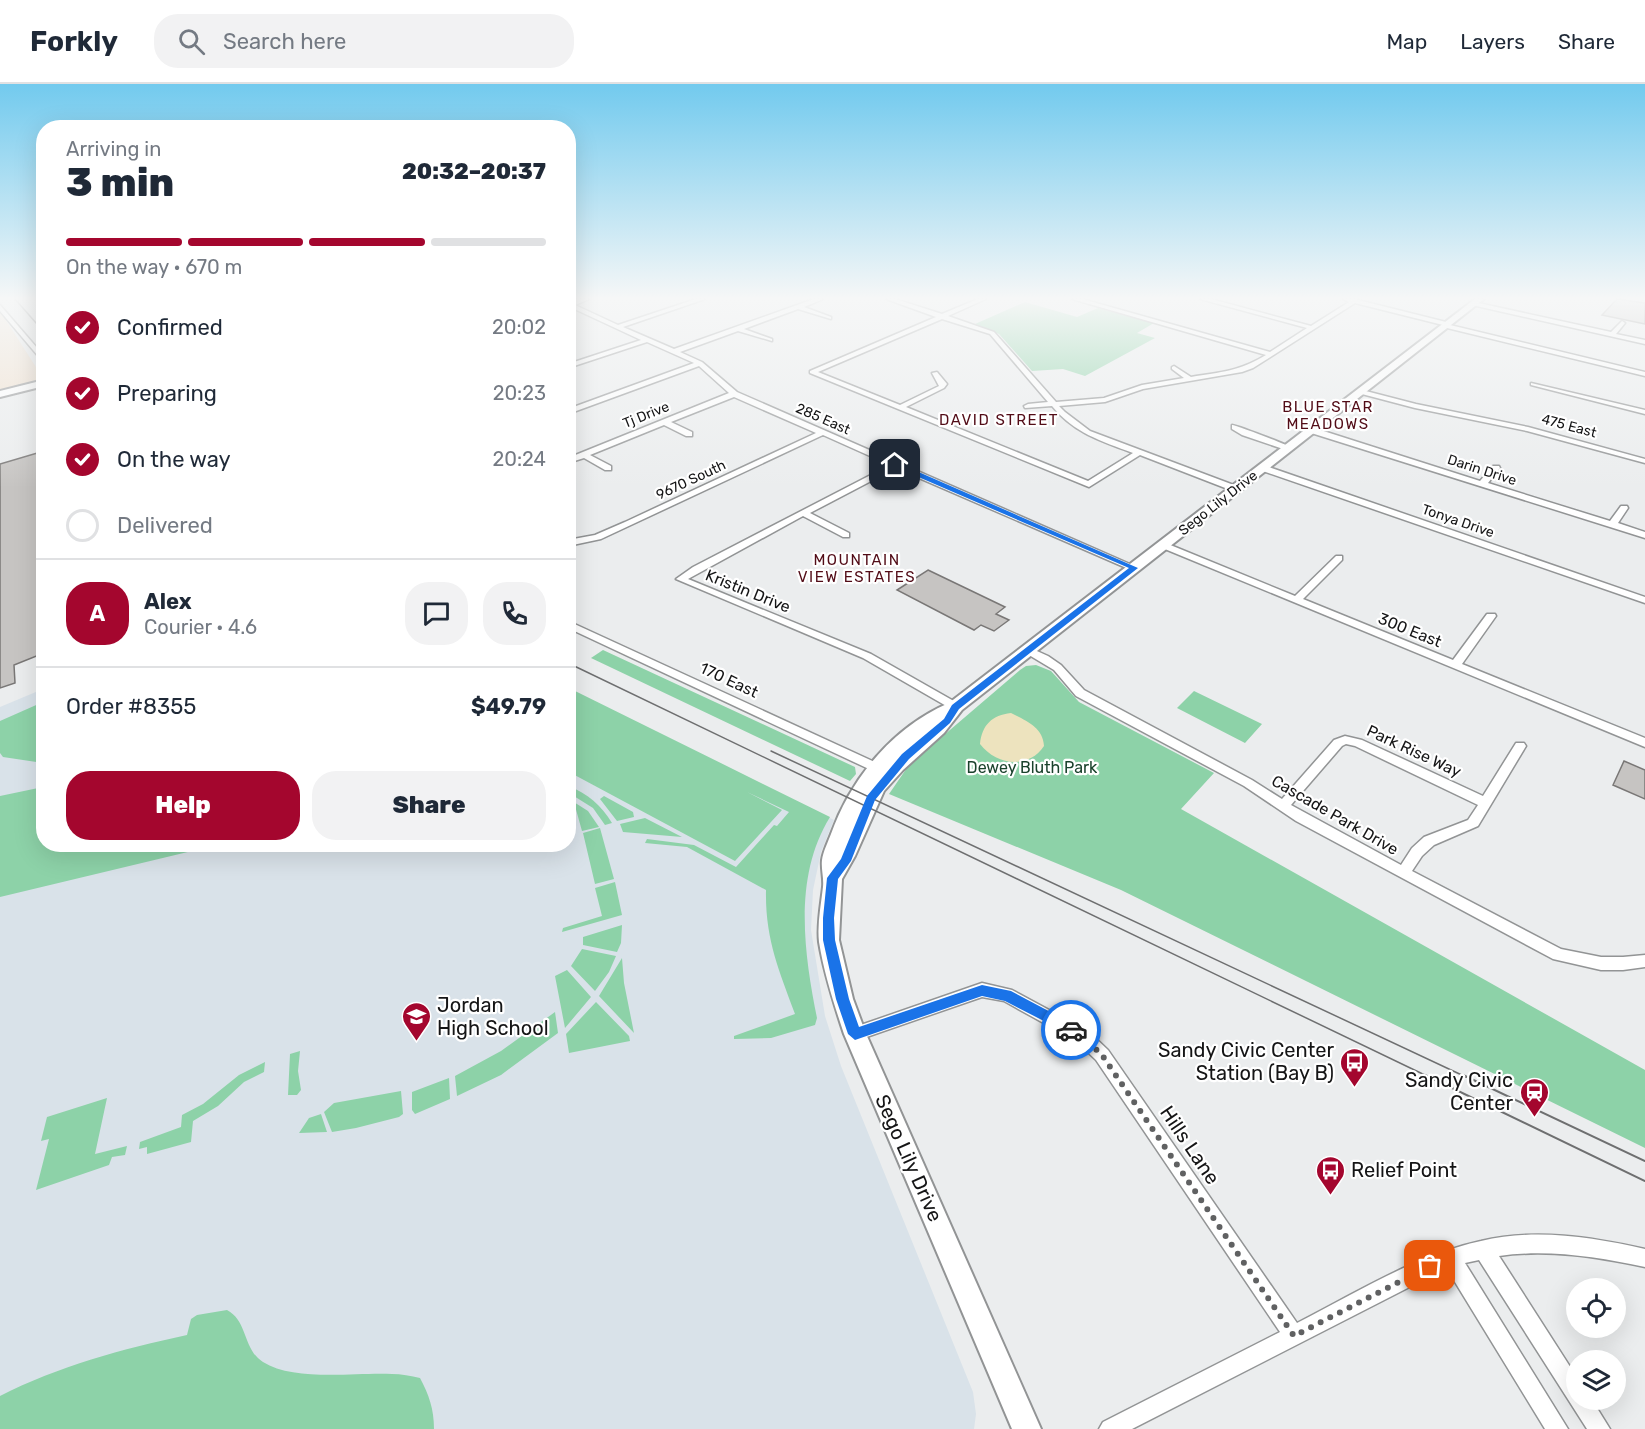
<!DOCTYPE html>
<html lang="en">
<head>
<meta charset="utf-8">
<style>
	body { margin:0; font-family:Rubik,sans-serif; background:#f2f2f3; color:#1f2937; height:100vh; display:flex; flex-direction:column; font-size:22px; white-space:nowrap }
	* { box-sizing:border-box; margin:0 }
	p { font-size:20px; color:#747a83 }
	.icon { flex:none; width:33px; height:33px; fill:none; stroke:currentColor; stroke-width:2; stroke-linecap:round; stroke-linejoin:round }
	.map { position:relative; flex:1; overflow:hidden }
	.sheet { position:absolute; left:36px; top:36px; width:540px; height:732px; display:flex; flex-direction:column; background:#fff; border-radius:24px; box-shadow:0 6px 24px #0002 }
	.sheet>* { flex:none }
	.fabs { position:absolute; left:1566px; top:1194px; display:grid; gap:12px }
	.fabs a { display:grid; place-items:center; width:60px; height:60px; border-radius:50%; background:#fff; box-shadow:0 6px 24px #0002; font-size:30px }
	.pin { position:absolute; display:grid; place-items:center; width:51px; height:51px; color:#fff; margin:-26px; border-radius:12px; box-shadow:0 3px 9px #0006 }
	.courier { position:absolute; display:grid; place-items:center; width:60px; height:60px; margin:-30px; border:4px solid #1a73e8; border-radius:50%; background:#fff; color:#222; box-shadow:0 2px 8px #0007 }
	.headline em { font-style:normal; font-weight:800 }
	.headline div { display:flex; flex-direction:column-reverse }
	.headline { display:flex; align-items:center; justify-content:space-between; height:102px; padding:0 30px }
	h1 { font-size:39px; font-weight:800; line-height:45px }
	.bar { display:grid; grid-template-columns:repeat(4,1fr); gap:9px 6px; align-content:center; height:72px; padding:0 30px }
	.bar i { height:8px; border-radius:4px; background:#e0e1e3 }
	.bar .on { background:#a4062e }
	.bar p { grid-column:span 4 }
	.line { display:flex; align-items:center; gap:15px; padding:0 30px; border-top:2px solid #e0e1e3 }
	.line div { flex:1 }
	.round { display:grid; place-items:center; flex:none; width:63px; height:63px; border-radius:24px; background:#f2f2f3 }
	ol { padding:0 30px; list-style:none }
	li { display:flex; align-items:center; gap:18px; height:66px }
	li p { margin-inline-start:auto }
	li .icon { padding:6px; border-radius:50%; background:#a4062e; color:#fff; stroke-width:4 }
	li:last-child { color:#747a83 }
	li i { width:33px; height:33px; border:3px solid #e0e1e3; border-radius:50% }
	.cta { display:flex; gap:12px; margin-top:auto; padding:12px 30px }
	.cta a { flex:1; height:69px; border-radius:24px; background:#a4062e; color:#fff; font-size:24px; font-weight:800; line-height:69px; text-align:center }
	.cta a+a { background:#f2f2f3; color:#1f2937 }
	header { display:flex; align-items:center; gap:36px; box-sizing:border-box; height:84px; padding:0 30px; background:#fff; border-bottom:2px solid #e0e1e3 }
	header strong { font-size:28px }
	nav { display:flex; gap:33px; margin-inline-start:auto; font-size:21px }
	.search { width:420px; height:54px; background:#f2f2f3; display:flex; align-items:center; gap:15px; box-sizing:border-box; padding:0 21px; border-radius:24px; color:#747a83; font-size:22px }
	.map>svg:first-child { display:block }
</style>
</head>
<body>
<header>
<strong>Forkly</strong>
<div class="search"><svg class="icon" aria-label="search" viewBox="0 0 24 24"><circle cx="10" cy="10" r="6"/><path d="M15 15l6 6"/></svg>Search here</div>
<nav><a>Map</a><a>Layers</a><a>Share</a></nav>
</header>
<div class="map">
<svg width="1645" height="1345" viewBox="0 0 1645 1345">
	<rect width="100%" height="100%" fill="#ebedee"/>
	<path fill="#f0e0ce" d="M0 227 43 294V296L0 307Z"/>
	<path fill="#d9e2e9" d="M43 605 44 760H568L569 606 834 736 821 768 813 806 811 846 825 932 841 982 973 1308 976 1330 974 1345H0V623Z"/>
	<path fill="#8dd2a8" d="M1025 218 1077 233 1098 224 1154 239 1137 249 1155 254 1085 292 1063 285 1032 287 999 250 975 240Z
		M603 566 855 683 856 690 850 697 591 574Z
		M1036 581 1051 587 1079 618 1214 689 1181 725 1645 986V1064L1121 806 889 710 909 681 1020 586 1026 582Z
		M569 604 830 733C793 793 804 869 817 934L815 941 771 954 734 955V952L795 930C779 886 765 855 766 806L687 763 645 759 647 755 694 761 736 783 774 741 777 742 789 728 747 708 782 726 735 777 569 688Z
		M1194 607 1262 640 1245 659 1177 624Z
		M43 618V679L3 673 0 669V637Z
		M569 702C588 710 601 721 612 739L605 741 593 724 569 709Z
		M43 703 44 760 217 761 0 813V712Z
		M604 712 633 728 634 733 617 737 600 715Z
		M569 715 588 727 599 743 582 747 575 722 569 723Z
		M645 734 682 753 623 748 620 740Z
		M600 744 614 795 595 800 583 749Z
		M615 798 622 831 562 848 563 844 602 832 595 804Z
		M622 841 621 859 617 868 583 861V853Z
		M582 865 616 872 609 888 595 907 571 882Z
		M622 874 624 899 634 949 599 912Z
		M567 886 591 913 565 944 555 892Z
		M596 918 629 952 630 957 569 969 566 950Z
		M555 928 558 949 501 991 457 1012 455 992 501 967Z
		M300 967 298 987 301 1006 297 1011H288L290 970Z
		M265 978 264 988 244 998 218 1022 193 1037 191 1058 147 1070V1063L139 1065 140 1058 181 1043 182 1031 203 1020 239 991Z
		M449 994 450 1015 415 1030 412 1026V1008Z
		M401 1007 403 1030 399 1033 356 1044 332 1048 324 1028 334 1019Z
		M107 1014 95 1070 127 1062 125 1071 112 1073 109 1081 36 1106 49 1055 41 1057 47 1033Z
		M321 1030 327 1048 299 1049 309 1034Z
		M227 1226C248 1237 243 1266 263 1278 294 1298 356 1288 392 1290 401 1290 411 1292 420 1294 429 1311 434 1325 434 1345H0V1312C59 1282 122 1265 187 1251L191 1235 197 1231Z"/>
	<path fill="#ede3be" d="M1011 629C1026 637 1043 643 1044 662 1028 686 996 681 980 660 982 641 992 631 1011 629Z"/>
	<path fill="#c6c4c2" stroke="#797776" stroke-width="1.5" d="M1617 215 1645 219V240L1602 231Z
		M44 367V569L14 581 15 599 0 604V380Z
		M928 486 1005 523 996 530 1009 536 994 547 981 541 974 546 897 506Z
		M1624 677 1645 686V715L1613 701Z"/>
	<g fill="none" stroke-linecap="round" stroke-linejoin="round">
		<defs>
			<path id="street" d="M580 215H589L575 221 618 241 696 215H705L623 243 674 265 814 215H823L804 223 831 233V235L798 225 744 245 772 255V257L738 247 680 268 702 278 737 308 1139 484 1134 487 1131 486 896 384 810 429 849 449V453H843L803 432 688 495 871 570 959 620 961 623 955 627 863 574 676 495 693 483 890 381 823 351 601 455 568 462V456L595 451 625 438 816 349 734 313 671 338 692 348V352H686L664 341 590 371 611 382V386H605L584 374 568 379V374L729 309 699 282 568 330V325L694 279 647 258 568 284V280L641 256 568 222V217Z
				M886 215H895L942 230 978 215H986L948 232 994 248 1056 318 1104 314 1142 301 1184 294 1172 285V283L1174 282 1191 293C1221 288 1240 287 1266 271L1072 215H1082L1270 268 1307 244 1200 215H1211L1311 242 1349 218 1343 215H1354L1450 239V241L1645 288V292L1443 243V241L1355 219 1253 284 1242 288 1143 305 1105 318 1059 322 1065 328 1090 347 1239 403V407H1233L1140 371 1089 403 810 289V287L936 233ZM942 235 990 250 1048 318 1028 320 1024 322 1025 324 1052 322C1074 349 1101 357 1133 369L1088 397 906 323 944 304 947 300 937 288 932 289 939 302 900 321 818 288Z
				M1474 218 1611 248 1622 237 1625 239 1616 250 1645 256V260L1472 221Z
				M0 221 44 272V279L0 227Z
				M1531 299 1645 326V330L1531 301Z
				M1358 305 1416 320 1528 343 1645 375V379L1527 347 1415 324 1358 309Z
				M1232 341C1236 341 1288 361 1293 364L1286 366 1242 351 1232 345Z
				M1308 344H1314L1480 397 1493 382H1499L1500 384 1488 399 1610 437 1621 422H1627L1628 424 1618 439 1645 448V454L1308 348Z
				M1260 382H1266L1645 513V519L1260 386Z
				M1163 458 1295 512 1336 472H1342V476L1303 515 1453 576 1487 530H1495L1496 532 1462 580 1645 654V663L1160 463 1158 461Z
				M568 537 879 680 881 683 875 687 871 686 568 544Z
				M1028 563 1048 572 1061 581 1084 606 1252 696 1282 715 1334 656 1345 652 1362 656 1483 712 1516 659H1524L1526 662 1478 742 1434 761 1422 772 1412 787 1561 865 1601 873H1623L1645 871V883L1623 886H1601L1553 875 1296 737 1244 702 1076 612 1054 586 1024 568 1023 566 1024 564ZM1346 660 1355 662 1478 721 1468 736 1424 753 1412 764 1401 781 1291 721 1342 662Z
				M982 899 1012 906 1088 947 1108 966 1297 1239C1356 1209 1416 1171 1481 1157 1535 1144 1592 1153 1645 1165V1183C1597 1173 1548 1165 1499 1172L1576 1292V1316H1592L1610 1345H1587L1479 1176 1465 1179 1568 1345H1545L1447 1185 1435 1190 1132 1345H1099L1103 1338 1280 1248 1096 976 1076 957 1004 917 982 913 855 957 849 955 847 950 849 945 855 943Z"/>
			<path id="secondary" d="M1475 215H1484L962 626 944 649 903 686 884 707 855 772 842 795 839 856 853 915 866 950 1041 1345H1012L844 950C834 920 824 889 819 858 817 840 821 821 823 803 824 794 821 785 822 776 823 768 828 758 831 750 851 694 893 643 949 619Z
				M44 296V302L0 313V307Z"/>
		</defs>
		<use href="#street" stroke="#929495" stroke-width="3"/>
		<use href="#secondary" stroke="#929495" stroke-width="4"/>
		<use href="#street" fill="#fff" fill-rule="evenodd"/>
		<use href="#secondary" fill="#fff" fill-rule="evenodd"/>
		<path stroke="#6e6f70" stroke-width="1.5" d="M15 215 44 248
			M568 579 1429 993
			M771 667 1466 993"/>
		<path stroke="#6e6f70" stroke-width="2" d="M1425 991 1645 1097
			M1463 991 1645 1077"/>
	</g>
	<linearGradient id="sky" x2="0" y2="1"><stop stop-color="#72caee"/><stop offset="0.53" stop-color="#f6f7f7"/><stop offset="1" stop-color="#f6f7f7" stop-opacity="0"/></linearGradient>
	<rect width="1645" height="404" fill="url(#sky)"/>
	<path fill="#1a73e8" d="M893 379H898L1138 484 959 625 950 639 909 675 875 716 851 777 838 795 834 834 835 856 849 915 859 943 982 901 1011 907 1075 941 1077 946 1075 950 1071 951 1005 917 982 912 855 956 848 950 836 915 823 856V834L827 794 841 775 867 712 902 670 944 635 952 621 1129 484 893 382Z"/>
	<g fill="none" stroke-linecap="round" stroke-linejoin="round">
		<path stroke="#606162" stroke-width="6" stroke-dasharray="0 10.8" d="M1071 946 1082 952 1102 971 1294 1252 1430 1182"/>
	</g>
	<defs>
		<symbol id="school-pin" viewBox="-11 -11 22 30"><path d="M0 17L-7.5 6A9.5 9.5 0 1 1 7.5 6Z" fill="#a4062e" stroke="#fff"/><path d="M0-5L7-2L0 1L-7-2ZM-4 1L0 2.5L4 1V4Q0 6-4 4Z" fill="#fff"/></symbol>
		<symbol id="bus-pin" viewBox="-11 -11 22 30"><path d="M0 17L-7.5 6A9.5 9.5 0 1 1 7.5 6Z" fill="#a4062e" stroke="#fff"/><path d="M-5-6H5V4H4V6H2V4H-2V6H-4V4H-5ZM-3.5-4V0h7V-4ZM-3.5 1.2v1.5H-2V1.2ZM2 1.2v1.5H3.5V1.2Z" fill="#fff"/></symbol>
		<symbol id="station-pin" viewBox="-11 -11 22 30"><path d="M0 17L-7.5 6A9.5 9.5 0 1 1 7.5 6Z" fill="#a4062e" stroke="#fff"/><path d="M-3-6H3Q5-6 5-4V2Q5 4 3 4L4.5 6H3L1.5 4h-3L-3 6H-4.5L-3 4Q-5 4-5 2V-4Q-5-6-3-6ZM-3.5-4v3h7v-3ZM-3.5 1v1.5H-2V1ZM2 1v1.5H3.5V1Z" fill="#fff"/></symbol>
	</defs>
	<g fill-rule="evenodd">
		<use href="#school-pin" x="400" y="916" width="33" height="45"/>
		<use href="#bus-pin" x="1338" y="962" width="33" height="45"/>
		<use href="#station-pin" x="1518" y="992" width="33" height="45"/>
		<use href="#bus-pin" x="1314" y="1070" width="33" height="45"/>
	</g>
	<g text-anchor="middle" dominant-baseline="central" stroke-width="4.5" stroke-linejoin="round" paint-order="stroke">
		<g font-size="14" fill="#151516" stroke="#fff">
			<text transform="translate(646 331) rotate(-22)">Tj Drive</text>
			<text transform="translate(823 335) rotate(24)">285 East</text>
			<text transform="translate(1569 342) rotate(15)">475 East</text>
			<text transform="translate(1482 386) rotate(18)">Darin Drive</text>
			<text transform="translate(691 396) rotate(-25)">9670 South</text>
			<text transform="translate(1218 419) rotate(-38)">Sego Lily Drive</text>
			<text transform="translate(1458 437) rotate(19)">Tonya Drive</text>
		</g>
		<g font-size="15" letter-spacing="1.5" fill="#520c17" stroke="#fff">
			<text x="1328" y="323">BLUE STAR<tspan x="1328" dy="17">MEADOWS</tspan></text>
			<text x="999" y="336">DAVID STREET</text>
			<text x="857" y="476">MOUNTAIN<tspan x="857" dy="17">VIEW ESTATES</tspan></text>
		</g>
		<g font-size="16" fill="#151516" stroke="#fff">
			<text transform="translate(748 507) rotate(22)">Kristin Drive</text>
			<text transform="translate(1410 546) rotate(22)">300 East</text>
			<text transform="translate(729 596) rotate(25)">170 East</text>
			<text transform="translate(1414 667) rotate(25)">Park Rise Way</text>
			<text transform="translate(1335 731) rotate(30)">Cascade Park Drive</text>
		</g>
		<g font-size="16" fill="#1a422c" stroke="#fff">
			<text x="1032" y="683">Dewey Bluth Park</text>
		</g>
		<g font-size="20" fill="#151516" stroke="#fff" text-anchor="start">
			<text x="437" y="921">Jordan<tspan x="437" dy="23">High School</tspan></text>
			<text x="1334" y="966" text-anchor="end">Sandy Civic Center<tspan x="1334" dy="23">Station (Bay B)</tspan></text>
			<text x="1513" y="996" text-anchor="end">Sandy Civic<tspan x="1513" dy="23">Center</tspan></text>
			<text x="1351" y="1086">Relief Point</text>
		</g>
		<g font-size="20" fill="#151516" stroke="#fff">
			<text transform="translate(1190 1061) rotate(56)">Hills Lane</text>
			<text transform="translate(909 1074) rotate(66)">Sego Lily Drive</text>
		</g>
	</g>
</svg>
<div class="fabs">
<a><svg class="icon" aria-label="locate" viewBox="0 0 24 24"><circle cx="12" cy="12" r="6"/><path d="M12 2v4M12 18v4M2 12h4M18 12h4"/></svg></a>
<a><svg class="icon" aria-label="layers" viewBox="0 0 24 24"><path d="M12 4l9 5-9 5-9-5zM3 14l9 5 9-5"/></svg></a>
</div>
<div class="pin" style="left:1430px;top:1182px;background:#ea580c"><svg class="icon" aria-label="bag" viewBox="0 0 24 24"><path d="M5 8h14l-1 12H6zM9 8a3 3 0 0 1 6 0"/></svg></div>
<div class="pin" style="left:895px;top:381px;background:#1f2937"><svg class="icon" aria-label="home" viewBox="0 0 24 24"><path d="M3 11l9-7 9 7M6 9v11h12V9"/></svg></div>
<div class="courier" style="left:1071px;top:946px"><svg class="icon" aria-label="car" viewBox="0 0 24 24"><path d="M5 17H2v-5l4-1 3-4h7l3 4 3 1v5h-3M9 17h6M6 11h13"/><circle cx="7" cy="17" r="2"/><circle cx="17" cy="17" r="2"/></svg></div>
<section class="sheet">
<div class="headline"><div><h1>3 min</h1><p>Arriving in</p></div><em>20:32–20:37</em></div>
<div class="bar"><i class="on"></i><i class="on"></i><i class="on"></i><i></i><p>On the way · 670 m</p></div>
<ol>
<li><svg class="icon" aria-label="check" viewBox="0 0 24 24"><path d="M5 12l5 5 9-10"/></svg>Confirmed<p>20:02</p></li>
<li><svg class="icon" aria-label="check" viewBox="0 0 24 24"><path d="M5 12l5 5 9-10"/></svg>Preparing<p>20:23</p></li>
<li><svg class="icon" aria-label="check" viewBox="0 0 24 24"><path d="M5 12l5 5 9-10"/></svg>On the way<p>20:24</p></li>
<li><i></i>Delivered</li>
</ol>
<div class="line" style="height:108px"><b class="round" style="background:#a4062e;color:#fff">A</b><div><b>Alex</b><p>Courier · 4.6</p></div><a class="round"><svg class="icon" aria-label="chat" viewBox="0 0 24 24"><path d="M4 5h16v11H9l-5 4z"/></svg></a><a class="round"><svg class="icon" aria-label="phone" viewBox="0 0 24 24"><path d="M5 4h4l2 5-3 2q2 4 5 5l2-3 5 2v4C11 20 4 13 5 4z"/></svg></a></div>
<div class="line" style="height:78px"><div>Order #8355</div><b>$49.79</b></div>
<div class="cta"><a>Help</a><a>Share</a></div>
</section>
</div>
</body>
</html>
